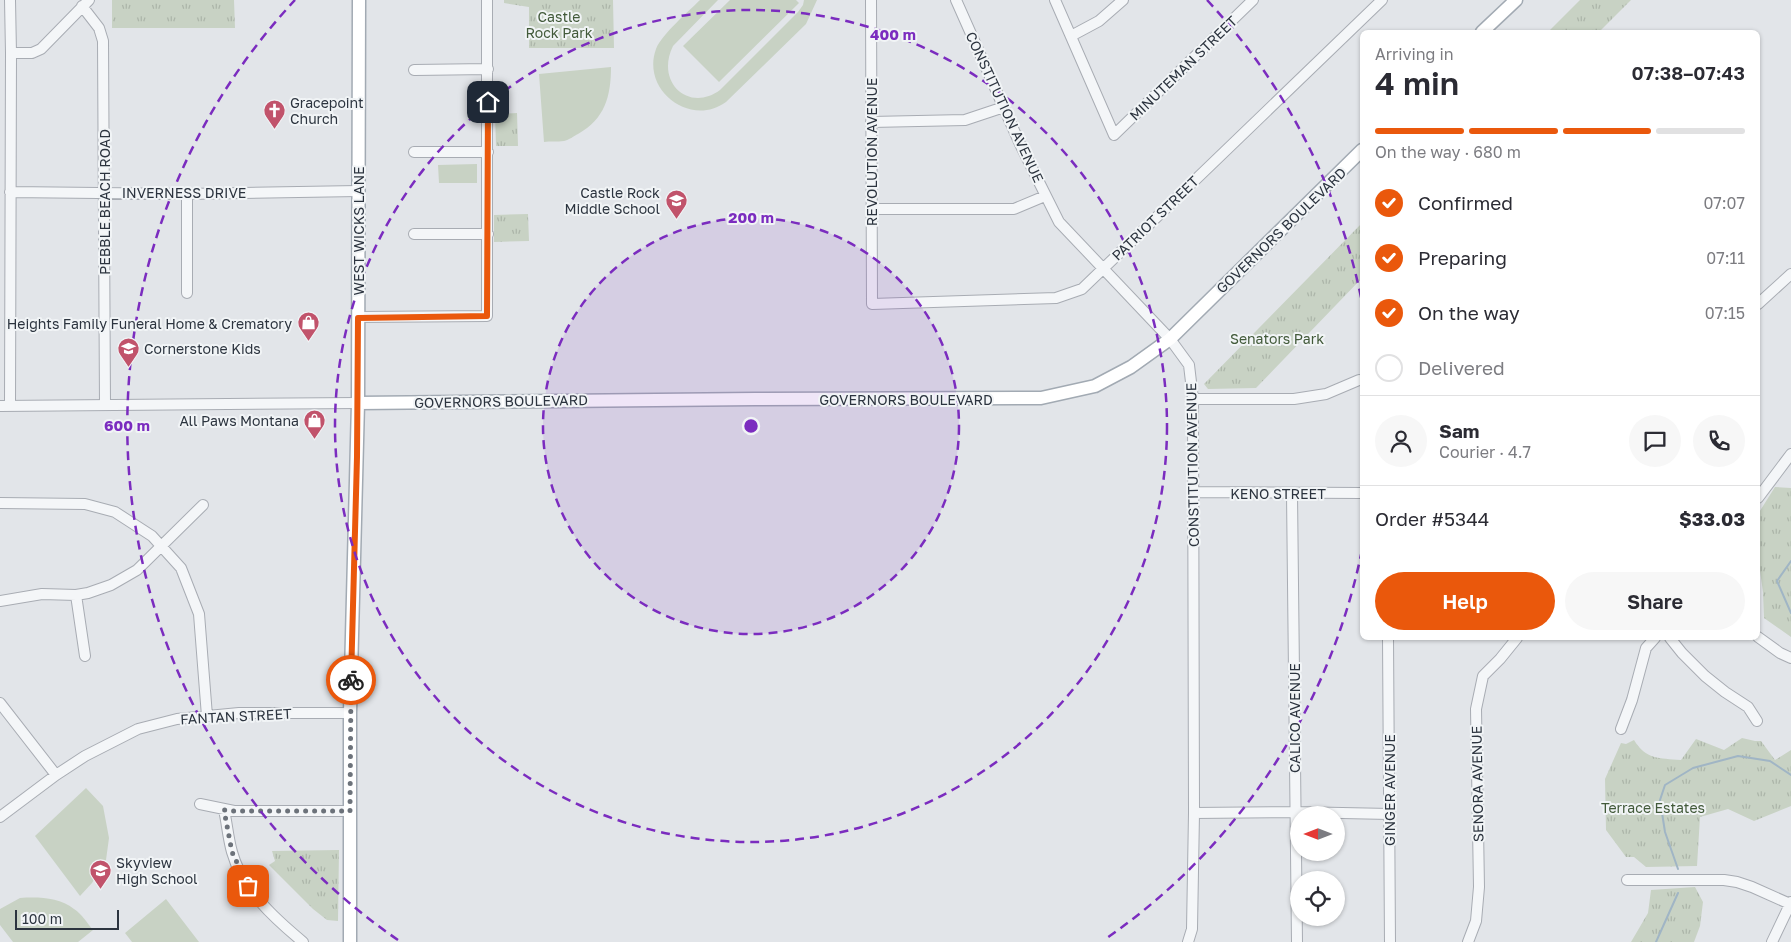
<!DOCTYPE html>
<html lang="en">
<head>
<meta charset="utf-8">
<style>
	body { margin:0; font-family:"Golos Text",sans-serif; background:#f7f7f7; color:#2b2b33; height:100vh; display:flex; flex-direction:column; font-size:19px; white-space:nowrap }
	* { box-sizing:border-box; margin:0 }
	p { font-size:16px; color:#7c7c81 }
	.icon { flex:none; width:28px; height:28px; fill:none; stroke:currentColor; stroke-width:2; stroke-linecap:round; stroke-linejoin:round }
	.map { position:relative; flex:1; overflow:hidden }
	.side { position:absolute; left:1360px; top:30px; width:400px; height:610px; display:flex; flex-direction:column; background:#fff; border-radius:8px; box-shadow:0 1px 4px #0004 }
	.side>* { flex:none }
	.needle { width:32px; rotate:270deg }
	.buttons { position:absolute; left:1290px; top:806px; display:grid; gap:10px }
	.buttons a { display:grid; place-items:center; width:55px; height:55px; border-radius:50%; background:#fff; box-shadow:0 1px 4px #0004; font-size:25px }
	.scale { position:absolute; left:15px; bottom:12px; width:104px; box-sizing:border-box; padding-left:5px; border:2px solid #2c343f; border-top:0; font-size:14px; line-height:18px; white-space:nowrap; color:#2c343f; -webkit-text-stroke:4px #f1f4f6; paint-order:stroke }
	.pin { position:absolute; display:grid; place-items:center; width:42px; height:42px; color:#fff; margin:-21px; border-radius:10px; box-shadow:0 2px 8px #0006 }
	.courier { position:absolute; display:grid; place-items:center; width:50px; height:50px; margin:-25px; border:4px solid #ea580c; border-radius:50%; background:#fff; color:#222; box-shadow:0 1px 6px #0007 }
	.overview em { font-style:normal; font-weight:600 }
	.overview div { display:flex; flex-direction:column-reverse }
	.overview { display:flex; align-items:center; justify-content:space-between; height:85px; padding:0 15px }
	h1 { font-size:32px; font-weight:600; line-height:38px }
	.bar { display:grid; grid-template-columns:repeat(4,1fr); gap:8px 5px; align-content:center; height:60px; padding:0 15px }
	.bar i { height:6px; border-radius:4px; background:#e1e1e2 }
	.bar .selected { background:#ea580c }
	.bar p { grid-column:span 4 }
	.line { display:flex; align-items:center; gap:12px; padding:0 15px; border-top:1px solid #e1e1e2 }
	.line div { flex:1 }
	.round { display:grid; place-items:center; flex:none; width:52px; height:52px; border-radius:26px; background:#f7f7f7 }
	ol { padding:0 15px; list-style:none }
	li { display:flex; align-items:center; gap:15px; height:55px }
	li p { margin-inline-start:auto }
	li .icon { padding:5px; border-radius:50%; background:#ea580c; color:#fff; stroke-width:4 }
	li:last-child { color:#7c7c81 }
	li i { width:28px; height:28px; border:2px solid #e1e1e2; border-radius:50% }
	.primary-button { display:flex; gap:10px; margin-top:auto; padding:10px 15px }
	.primary-button a { flex:1; height:58px; border-radius:30px; background:#ea580c; color:#fff; font-size:20px; font-weight:600; line-height:58px; text-align:center }
	.primary-button a+a { background:#f7f7f7; color:#2b2b33 }
	.map>svg:first-child { display:block }
</style>
</head>
<body>
<div class="map">
<svg width="1791" height="942" viewBox="0 0 1791 942">
	<defs>
		<pattern id="grass-tufts" width="24" height="20" patternUnits="userSpaceOnUse" patternTransform="scale(1.25)"><rect width="24" height="20" fill="#c8d2c4"/><path d="M3 7l-1-3M5 7V3M7 7l1-3M15 17l-1-3M17 17v-4M19 17l1-3" fill="none" stroke="#acb5a9"/></pattern>
	</defs>
	<rect width="100%" height="100%" fill="#e2e5e9"/>
	<path fill="url(#grass-tufts)" d="M112 0H234L235 28H112Z
		M504 0H613L614 48H529V7L504 3Z
		M1580 0H1631L1599 32H1548Z
		M517 113 518 146H496L495 114Z
		M528 214 529 241 494 242V215Z
		M1362 223V278L1256 388 1208 389 1204 384Z
		M1775 487 1791 488V637L1764 618 1763 592 1758 557V514Z
		M1742 738 1755 741H1761L1775 760 1791 750V806L1754 821 1728 809 1700 817 1697 866 1646 867 1634 857H1626L1606 830 1605 779 1621 743 1626 744 1634 740C1646 760 1659 758 1681 760L1696 739 1724 750Z
		M339 850 338 921 327 920 313 909 269 865 275 861 272 851Z
		M1695 887 1703 902 1700 926 1694 942H1631L1648 913 1651 890Z"/>
	<path fill="#c8d2c4" d="M700 0H718L673 46C655 82 689 113 720 90L798 12 803 5 804 0H817L806 24 726 102C690 128 641 90 656 49 662 34 688 12 700 0Z
		M730 0H796L799 3 719 82 683 46Z
		M611 67C611 96 605 119 578 134 574 136 569 140 564 141 557 142 550 141 544 142L539 74Z
		M477 164V183H439L438 165Z
		M86 788 103 806 109 838 106 860 92 883 80 896 35 836Z
		M20 898C38 897 59 897 74 909 82 914 87 923 93 930L78 942H13L0 925V909Z
		M166 899 199 942H132L125 933Z"/>
	<g fill="none" stroke-linecap="round" stroke-linejoin="round">
		<path stroke="#a0b5c5" stroke-width="2" d="M1791 561 1777 581 1791 613
			M1678 869 1665 832 1660 800 1665 785 1693 768 1738 756 1770 761 1791 775
			M1656 942 1678 893"/>
		<defs>
			<path id="minor" d="M871 0 872 304 1056 298 1082 289 1382 0
				M956 0 1020 144 1059 222 1170 339 1189 365 1193 399 1194 813 1192 929 1188 942
				M1055 0 1114 135 1253 0
				M82 6 99 28 103 41 105 405
				M1071 36 1099 21 1123 0
				M11 53H32L41 49 89 0
				M414 70 488 69
				M871 122 965 120 1004 107
				M414 152H488
				M10 192 187 194 358 191
				M187 194V293
				M872 209H1014L1045 196
				M414 234H488
				M1758 304 1791 274
				M358 317 487 316V0
				M1193 399H1294L1326 394 1359 380
				M0 406 358 403
				M10 406 11 53 10 0
				M1193 492 1362 493
				M1292 494 1297 942
				M1758 498 1791 454
				M0 503 85 504 115 512 152 536 181 568 199 614 207 716
				M76 595 85 656
				M0 601 42 594 76 595 88 593 111 585 137 570 203 505
				M1758 637 1780 653 1791 658
				M1388 638 1390 942
				M1670 638 1682 653 1705 676 1725 692 1748 707 1757 721
				M0 703 56 775
				M1621 729 1632 700 1646 648 1655 638
				M200 804 234 811H350
				M224 810C227 823 228 838 232 852 242 889 274 918 303 942
				M1194 813 1294 812 1390 814
				M0 817 56 775 85 756 138 729 177 719 239 713H350
				M1627 880H1724L1737 882 1752 887 1790 904
				M1468 942 1476 921 1479 887 1476 709 1483 676 1500 659 1517 638
				M1772 942 1791 902"/>
			<path id="major" d="M1482 32 1516 0
				M358 403 755 399 1041 398 1095 386 1131 367 1170 339 1362 150
				M350 942V713L358 403 359 0"/>
		</defs>
		<use href="#minor" stroke="#a8acb3" stroke-width="12"/>
		<use href="#major" stroke="#a2aab3" stroke-width="15"/>
		<use href="#minor" stroke="#f4f6f8" stroke-width="10"/>
		<use href="#major" stroke="#fff" stroke-width="12"/>
	</g>
	<g fill="none" stroke-linecap="round" stroke-linejoin="round">
		<path stroke="#6c727a" stroke-width="5" stroke-dasharray="0 9" d="M248 886 232 852 224 810 234 811H350L351 680"/>
		<path stroke="#ea580c" stroke-width="6" d="M351 680 357 457 358 318 487 316 488 102"/>
	</g>
	<circle cx="751" cy="426" r="208" fill="#7b2cbf" fill-opacity=".12"/>
	<g fill="none" stroke="#7b2cbf" stroke-width="2.5" stroke-dasharray="9 6">
		<circle cx="751" cy="426" r="208"/>
		<circle cx="751" cy="426" r="416"/>
		<path d="M1362 550A624 624 0 0 1 1104 940M398 940A624 624 0 0 1 295 0M1207 0A624 624 0 0 1 1362 302"/>
	</g>
	<defs>
		<symbol id="church-pin" viewBox="-11 -11 22 30"><path d="M0 17L-7.5 6A9.5 9.5 0 1 1 7.5 6Z" fill="#c1536b" stroke="#f1f4f6"/><path d="M-1.2-6h2.4v3.5h3.3v2.4h-3.3V6h-2.4V-.1h-3.3v-2.4h3.3Z" fill="#fff"/></symbol>
		<symbol id="school-pin" viewBox="-11 -11 22 30"><path d="M0 17L-7.5 6A9.5 9.5 0 1 1 7.5 6Z" fill="#c1536b" stroke="#f1f4f6"/><path d="M0-5L7-2L0 1L-7-2ZM-4 1L0 2.5L4 1V4Q0 6-4 4Z" fill="#fff"/></symbol>
		<symbol id="shop-pin" viewBox="-11 -11 22 30"><path d="M0 17L-7.5 6A9.5 9.5 0 1 1 7.5 6Z" fill="#c1536b" stroke="#f1f4f6"/><path d="M-5-2.5h2.3a2.7 3.5 0 0 1 5.4 0H5L5.5 6h-11ZM-1.5-2.5h3a1.5 2.3 0 0 0-3 0Z" fill="#fff"/></symbol>
	</defs>
	<g fill-rule="evenodd">
		<use href="#church-pin" x="262" y="98" width="25" height="34"/>
		<use href="#school-pin" x="664" y="188" width="25" height="34"/>
		<use href="#shop-pin" x="296" y="310" width="25" height="34"/>
		<use href="#school-pin" x="116" y="336" width="25" height="34"/>
		<use href="#shop-pin" x="302" y="408" width="25" height="34"/>
		<use href="#school-pin" x="88" y="858" width="25" height="34"/>
	</g>
	<g text-anchor="middle" dominant-baseline="central" stroke-width="4" stroke-linejoin="round" paint-order="stroke">
		<g font-size="14" fill="#425a3a" stroke="#f1f4f6">
			<text x="559" y="16">Castle<tspan x="559" dy="16">Rock Park</tspan></text>
			<text x="1277" y="338">Senators Park</text>
			<text x="1653" y="807">Terrace Estates</text>
		</g>
		<g font-size="14" fill="#2c343f" stroke="#f1f4f6">
			<text transform="translate(1183 68) rotate(-44)">MINUTEMAN STREET</text>
			<text transform="translate(1005 107) rotate(65)">CONSTITUTION AVENUE</text>
			<text transform="translate(871 152) rotate(-90)">REVOLUTION AVENUE</text>
			<text x="184" y="192">INVERNESS DRIVE</text>
			<text transform="translate(104 202) rotate(-90)">PEBBLE BEACH ROAD</text>
			<text transform="translate(1155 218) rotate(-44)">PATRIOT STREET</text>
			<text transform="translate(1281 230) rotate(-44)">GOVERNORS BOULEVARD</text>
			<text transform="translate(358 231) rotate(-90)">WEST WICKS LANE</text>
			<text x="906" y="399">GOVERNORS BOULEVARD</text>
			<text transform="translate(501 401) rotate(-1)">GOVERNORS BOULEVARD</text>
			<text transform="translate(1192 465) rotate(-91)">CONSTITUTION AVENUE</text>
			<text x="1278" y="493">KENO STREET</text>
			<text transform="translate(236 716) rotate(-3)">FANTAN STREET</text>
			<text transform="translate(1294 718) rotate(-90)">CALICO AVENUE</text>
			<text transform="translate(1477 784) rotate(-91)">SENORA AVENUE</text>
			<text transform="translate(1389 790) rotate(-90)">GINGER AVENUE</text>
		</g>
		<g font-size="14" fill="#2c343f" stroke="#f1f4f6" text-anchor="start">
			<text x="290" y="102">Gracepoint<tspan x="290" dy="16">Church</tspan></text>
			<text x="660" y="192" text-anchor="end">Castle Rock<tspan x="660" dy="16">Middle School</tspan></text>
			<text x="292" y="323" text-anchor="end">Heights Family Funeral Home &amp; Crematory</text>
			<text x="144" y="348">Cornerstone Kids</text>
			<text x="299" y="420" text-anchor="end">All Paws Montana</text>
			<text x="116" y="862">Skyview<tspan x="116" dy="16">High School</tspan></text>
		</g>
	</g>
	<circle cx="751" cy="426" r="8" fill="#7b2cbf" stroke="#f1f4f6" stroke-width="2.5"/>
	<g font-size="15" text-anchor="middle" font-weight="bold" fill="#7b2cbf" stroke="#f1f4f6" stroke-width="4" stroke-linejoin="round" paint-order="stroke">
		<text x="893" y="40">400 m</text>
		<text x="751" y="223">200 m</text>
		<text x="127" y="431">600 m</text>
	</g>
</svg>
<div class="buttons">
<a><svg class="needle" viewBox="-14 -14 28 28"><path d="M0-13l5 13h-10z" fill="#e53935"/><path d="M0 13l5-13h-10z" fill="#7c7c81"/></svg></a>
<a><svg class="icon" aria-label="locate" viewBox="0 0 24 24"><circle cx="12" cy="12" r="6"/><path d="M12 2v4M12 18v4M2 12h4M18 12h4"/></svg></a>
</div>
<div class="scale">100 m</div>
<div class="pin" style="left:248px;top:886px;background:#ea580c"><svg class="icon" aria-label="bag" viewBox="0 0 24 24"><path d="M5 8h14l-1 12H6zM9 8a3 3 0 0 1 6 0"/></svg></div>
<div class="pin" style="left:488px;top:102px;background:#1f2937"><svg class="icon" aria-label="home" viewBox="0 0 24 24"><path d="M3 11l9-7 9 7M6 9v11h12V9"/></svg></div>
<div class="courier" style="left:351px;top:680px"><svg class="icon" aria-label="bike" viewBox="0 0 24 24"><circle cx="6" cy="16" r="4"/><circle cx="18" cy="16" r="4"/><path d="M6 16l4-8h5l3 8M10 8l3 8H6M13 5h3"/></svg></div>
<section class="side">
<div class="overview"><div><h1>4 min</h1><p>Arriving in</p></div><em>07:38–07:43</em></div>
<div class="bar"><i class="selected"></i><i class="selected"></i><i class="selected"></i><i></i><p>On the way · 680 m</p></div>
<ol>
<li><svg class="icon" aria-label="check" viewBox="0 0 24 24"><path d="M5 12l5 5 9-10"/></svg>Confirmed<p>07:07</p></li>
<li><svg class="icon" aria-label="check" viewBox="0 0 24 24"><path d="M5 12l5 5 9-10"/></svg>Preparing<p>07:11</p></li>
<li><svg class="icon" aria-label="check" viewBox="0 0 24 24"><path d="M5 12l5 5 9-10"/></svg>On the way<p>07:15</p></li>
<li><i></i>Delivered</li>
</ol>
<div class="line" style="height:90px"><a class="round"><svg class="icon" aria-label="person" viewBox="0 0 24 24"><circle cx="12" cy="8" r="4"/><path d="M4 21q1-7 8-7t8 7"/></svg></a><div><b>Sam</b><p>Courier · 4.7</p></div><a class="round"><svg class="icon" aria-label="chat" viewBox="0 0 24 24"><path d="M4 5h16v11H9l-5 4z"/></svg></a><a class="round"><svg class="icon" aria-label="phone" viewBox="0 0 24 24"><path d="M5 4h4l2 5-3 2q2 4 5 5l2-3 5 2v4C11 20 4 13 5 4z"/></svg></a></div>
<div class="line" style="height:65px"><div>Order #5344</div><b>$33.03</b></div>
<div class="primary-button"><a>Help</a><a>Share</a></div>
</section>
</div>
</body>
</html>
